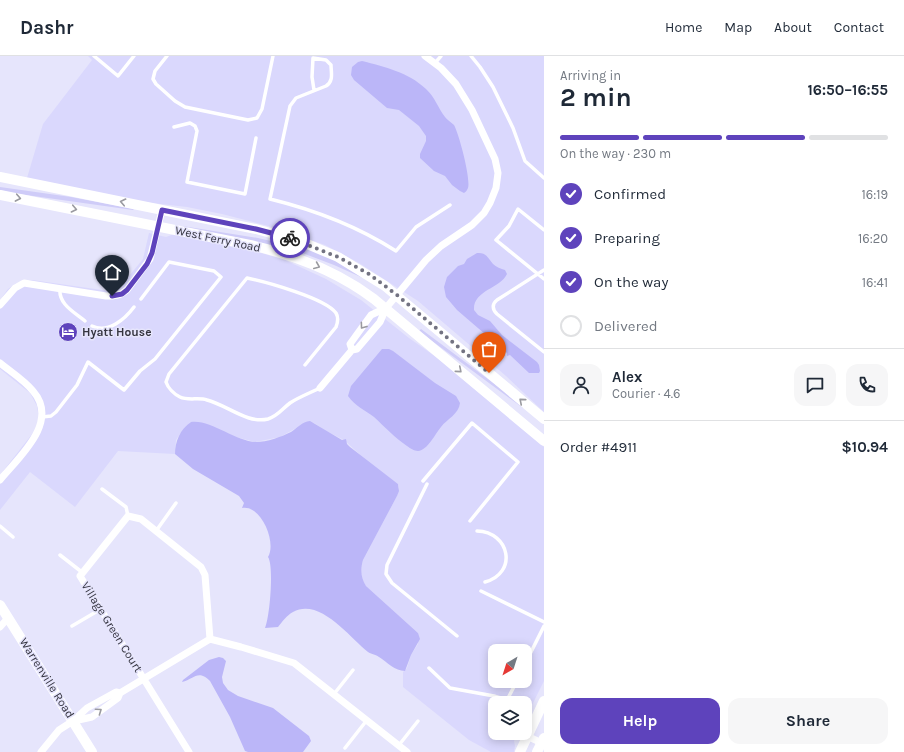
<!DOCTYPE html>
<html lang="en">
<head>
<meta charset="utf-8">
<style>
	body { margin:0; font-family:Karla,sans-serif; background:#f6f6f7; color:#1f2937; height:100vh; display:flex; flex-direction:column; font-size:15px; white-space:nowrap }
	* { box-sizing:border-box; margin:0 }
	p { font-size:13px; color:#747a83 }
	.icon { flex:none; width:22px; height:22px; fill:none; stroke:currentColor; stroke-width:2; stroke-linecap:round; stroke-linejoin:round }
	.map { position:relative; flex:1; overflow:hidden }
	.drawer { display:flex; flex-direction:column; background:#fff; width:360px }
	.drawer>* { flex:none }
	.needle { width:26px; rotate:219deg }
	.fabs { position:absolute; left:488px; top:588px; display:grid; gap:8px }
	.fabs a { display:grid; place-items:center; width:44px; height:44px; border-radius:8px; background:#fff; box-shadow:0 2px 10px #0003; font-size:20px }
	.pin { position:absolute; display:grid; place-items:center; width:34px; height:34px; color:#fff; margin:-41px -17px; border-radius:50% 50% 50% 0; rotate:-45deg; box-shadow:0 0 4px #0007 }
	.pin .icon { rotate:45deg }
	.courier { position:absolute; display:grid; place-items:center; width:40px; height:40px; margin:-20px; border:3px solid #5e43bc; border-radius:50%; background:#fff; color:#222; box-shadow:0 1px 5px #0007 }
	.summary em { font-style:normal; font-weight:700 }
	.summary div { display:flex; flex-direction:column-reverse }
	.summary { display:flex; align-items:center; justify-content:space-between; height:68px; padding:0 16px }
	h1 { font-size:26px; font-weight:700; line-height:30px }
	.bar { display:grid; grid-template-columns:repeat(4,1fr); gap:6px 4px; align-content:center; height:48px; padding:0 16px }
	.bar i { height:5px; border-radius:3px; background:#e0e1e3 }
	.bar .current { background:#5e43bc }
	.bar p { grid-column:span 4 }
	.line { display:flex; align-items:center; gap:10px; padding:0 16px; border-top:1px solid #e0e1e3 }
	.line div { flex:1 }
	.round { display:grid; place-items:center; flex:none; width:42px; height:42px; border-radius:12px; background:#f6f6f7 }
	ol { padding:0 16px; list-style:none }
	li { display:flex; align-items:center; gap:12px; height:44px }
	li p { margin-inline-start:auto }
	li .icon { padding:4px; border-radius:50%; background:#5e43bc; color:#fff; stroke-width:4 }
	li:last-child { color:#747a83 }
	li i { width:22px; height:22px; border:2px solid #e0e1e3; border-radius:50% }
	.primary-button { display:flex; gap:8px; margin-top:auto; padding:8px 16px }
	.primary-button a { flex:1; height:46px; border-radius:12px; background:#5e43bc; color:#fff; font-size:16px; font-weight:700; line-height:46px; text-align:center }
	.primary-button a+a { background:#f6f6f7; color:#1f2937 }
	header { display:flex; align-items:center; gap:24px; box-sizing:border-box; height:56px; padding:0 20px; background:#fff; border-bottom:1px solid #e0e1e3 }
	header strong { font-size:19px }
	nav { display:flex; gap:22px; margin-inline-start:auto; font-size:14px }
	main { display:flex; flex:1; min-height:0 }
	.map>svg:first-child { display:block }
</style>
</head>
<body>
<header>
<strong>Dashr</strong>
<nav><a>Home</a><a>Map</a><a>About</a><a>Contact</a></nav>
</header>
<main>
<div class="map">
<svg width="544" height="696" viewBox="0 0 544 696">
	<rect width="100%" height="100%" fill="#e6e5fc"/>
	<path fill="#dad8fd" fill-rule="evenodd" d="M88 0H544V356L506 320 418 245 359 207 325 189 272 171 222 158 187 151 143 146 27 122 43 68 92 4Z
		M149 177 166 181 174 178 258 196 285 204 326 223 361 244 409 282 439 303 544 391V625L525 663V647H495V677H518L514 685 515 690 514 696H491L469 684 403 631V616L407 612 411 599 418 588V577L366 530 362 524 361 517V510L363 504 397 440 399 432 398 428 368 406 344 384 326 375 314 367 307 366 280 381 255 386 236 381 201 367 191 366 184 372 176 384 175 398 118 395 75 451 30 416 0 454V419L36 373 39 362 37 350 30 337 0 313V244L8 233 15 228 23 225 32 224 116 236 143 203ZM495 595H525V625H495Z"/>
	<path fill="#cfccf8" d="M0 131 71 141 134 153 133 154 12 137 0 134Z
		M182 170 258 182 318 196 343 208 363 222 334 209 305 198 286 193 182 171Z
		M421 273 504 335 524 352H523L432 285 419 275Z"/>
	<path fill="#bbb6f8" d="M362 5C385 11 408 16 426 33 435 41 438 52 445 61 447 64 451 66 454 69 459 78 471 123 468 132 467 134 466 136 464 137L460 135 452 129 445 120 434 115 420 102V98L426 85V80L419 70 399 54 387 52 354 24 351 19 352 11 358 6Z
		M477 197C486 196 488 202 493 208 496 211 501 213 505 214L507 218C500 233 473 234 474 254L478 259 490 265 502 279 537 306 539 309 540 315 539 317H529L510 299 507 300V297L457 254 446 241 444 231 447 221 458 210 464 208 467 203Z
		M382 293H389L393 295 435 327 456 340 460 347C459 358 447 363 441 371 435 378 428 394 418 395 414 395 410 392 407 390 395 382 385 371 374 361 365 354 355 350 348 340L351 330Z
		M310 365 342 384 346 383 347 388 350 391 398 428 399 435 397 440 363 504C360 514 361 522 366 530L418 577 420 583 411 599 405 615C395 615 387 606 379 601 375 598 371 598 368 596 350 582 320 541 293 556 287 559 282 566 278 571L265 572C270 561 274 509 268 501 277 487 261 448 242 452L244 447 239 440 193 413 175 398C175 386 180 373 191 366 210 363 235 385 256 386 267 386 281 381 291 376 297 372 302 366 310 365Z
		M219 601 223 602 226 605 222 621 223 627 228 634 238 640 273 652 309 680 311 685 303 696H248L245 695 230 661 210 625C198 613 194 623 182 626L183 624 209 604Z"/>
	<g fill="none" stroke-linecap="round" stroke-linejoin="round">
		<path stroke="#fff" stroke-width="3.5" d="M94 0 118 20 134 0
			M167 0 155 15 153 23 156 28 175 45 185 51 248 64 257 62 262 53 273 0
			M471 0 480 11 493 31 513 72 525 105 544 122
			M435 7 441 0
			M314 34 312 21 313 2 326 4 331 9C331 16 334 25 326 30L296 42 290 50 270 143C315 154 357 170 396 195L416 171 450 149
			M174 71 190 67 195 70 197 75 187 126 245 138 256 82
			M544 174 518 153 509 170 496 184 544 223
			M544 214 497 244C492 248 492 253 497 258L544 296
			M60 232C58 248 74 256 85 265
			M92 270C108 278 125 263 134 251
			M305 309 336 271C338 266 339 262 336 257 325 242 266 226 247 222L169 318 166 326C168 332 174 338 180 341 188 345 199 341 207 344 227 349 247 368 268 363 278 360 282 353 290 347 299 341 310 337 320 332
			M42 361 51 360 56 356 77 329 88 306 124 334 140 315 155 303 221 221 214 215 169 206 141 243
			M423 425 472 367 518 406 470 465
			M427 428 387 509 386 518 392 527 457 580
			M102 433 126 451 128 460
			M0 470 13 481
			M156 475 176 447
			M477 475C510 476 518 517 485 526
			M60 499 83 517
			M481 535 544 566
			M72 570 101 553
			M525 608 544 570
			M429 612 450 632 494 640 507 644 517 625
			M334 638 353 614
			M399 689 418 665
			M345 692 367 664"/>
		<path stroke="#fff" stroke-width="7" d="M0 249 15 232 24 227 106 240C114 240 120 240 127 234L150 203 162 154
			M352 294 350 288 371 259 386 252
			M0 307C11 316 24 324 33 335 60 366 19 401 0 424
			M320 332 352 294 357 293 380 266 386 252 426 204 441 190 472 169 484 157 490 147 496 132 498 117 495 103 472 54 456 28 441 12 425 0
			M0 571 8 562
			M74 665 92 661 118 642 120 637
			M527 680 544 688
			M41 696 59 674 73 665 87 652 116 636 120 637 210 583 241 591 294 607 407 696
			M189 696 80 520 128 460 141 463 201 511 205 519 210 583"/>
		<path stroke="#fff" stroke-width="10" d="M0 121 256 173 300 185 338 201 385 230 544 363
			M0 139 250 189C295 199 337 215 374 243L544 385
			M0 549 92 696
			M520 696 544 645
			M537 696 544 682"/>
	</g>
	<defs><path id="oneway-chevron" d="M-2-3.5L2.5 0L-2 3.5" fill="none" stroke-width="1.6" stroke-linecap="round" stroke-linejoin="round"/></defs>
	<g stroke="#9a9aa0">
		<use href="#oneway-chevron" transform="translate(18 142) rotate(11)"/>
		<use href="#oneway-chevron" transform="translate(123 146) rotate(-168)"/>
		<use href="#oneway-chevron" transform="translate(74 153) rotate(12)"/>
		<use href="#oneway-chevron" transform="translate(317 210) rotate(23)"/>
		<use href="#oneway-chevron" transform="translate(363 270) rotate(126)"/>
		<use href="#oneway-chevron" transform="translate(459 314) rotate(40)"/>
		<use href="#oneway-chevron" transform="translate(522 345) rotate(-140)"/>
		<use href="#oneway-chevron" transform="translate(99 655) rotate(-35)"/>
	</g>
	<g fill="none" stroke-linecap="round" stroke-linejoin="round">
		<path stroke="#737382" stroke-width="4" stroke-dasharray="0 7.2" d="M290 182 338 201 369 218 397 239 489 317"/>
		<path stroke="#5e43bc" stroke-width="5" d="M112 240 122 238 127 234 147 208 152 197 162 154 256 173 290 182"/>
	</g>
	<defs>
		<symbol id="hotel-disc" viewBox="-11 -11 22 22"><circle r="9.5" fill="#5e43bc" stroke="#e6e5fc"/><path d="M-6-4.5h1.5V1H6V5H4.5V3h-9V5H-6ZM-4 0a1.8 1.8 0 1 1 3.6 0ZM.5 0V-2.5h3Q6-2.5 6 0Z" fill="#fff"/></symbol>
	</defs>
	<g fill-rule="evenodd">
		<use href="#hotel-disc" x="57" y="265" width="22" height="22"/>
	</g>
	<g text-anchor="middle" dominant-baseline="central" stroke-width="3" stroke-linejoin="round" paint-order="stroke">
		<g font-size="12" fill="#353540" stroke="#e6e5fc">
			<text transform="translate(218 183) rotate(12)">West Ferry Road</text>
			<text transform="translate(112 571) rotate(58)">Village Green Court</text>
			<text transform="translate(47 622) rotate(58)">Warrenville Road</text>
		</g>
		<g font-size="12" font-weight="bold" fill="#353540" stroke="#e6e5fc" text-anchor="start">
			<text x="82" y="276">Hyatt House</text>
		</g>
	</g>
</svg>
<div class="fabs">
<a><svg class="needle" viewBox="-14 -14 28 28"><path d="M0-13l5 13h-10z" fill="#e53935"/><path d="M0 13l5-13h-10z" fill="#747a83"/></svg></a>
<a><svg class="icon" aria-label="layers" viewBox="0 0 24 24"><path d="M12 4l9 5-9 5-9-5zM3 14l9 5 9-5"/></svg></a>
</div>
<div class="pin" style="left:489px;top:317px;background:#ea580c"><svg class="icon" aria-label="bag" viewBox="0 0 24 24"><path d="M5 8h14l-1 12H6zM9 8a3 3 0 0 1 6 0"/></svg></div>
<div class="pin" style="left:112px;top:240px;background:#1f2937"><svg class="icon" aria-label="home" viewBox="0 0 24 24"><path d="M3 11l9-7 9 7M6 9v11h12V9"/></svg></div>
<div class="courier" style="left:290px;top:182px"><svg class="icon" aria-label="bike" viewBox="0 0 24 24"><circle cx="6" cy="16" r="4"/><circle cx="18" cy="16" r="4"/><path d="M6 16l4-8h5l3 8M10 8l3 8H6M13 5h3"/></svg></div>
</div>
<section class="drawer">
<div class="summary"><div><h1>2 min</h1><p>Arriving in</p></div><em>16:50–16:55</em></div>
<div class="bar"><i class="current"></i><i class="current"></i><i class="current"></i><i></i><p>On the way · 230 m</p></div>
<ol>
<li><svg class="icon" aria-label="check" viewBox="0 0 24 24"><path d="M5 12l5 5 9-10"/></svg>Confirmed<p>16:19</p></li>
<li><svg class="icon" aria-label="check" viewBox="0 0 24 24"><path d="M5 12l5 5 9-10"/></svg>Preparing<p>16:20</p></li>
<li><svg class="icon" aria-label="check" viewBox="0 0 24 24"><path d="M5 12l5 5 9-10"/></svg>On the way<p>16:41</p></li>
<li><i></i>Delivered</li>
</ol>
<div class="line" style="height:72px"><a class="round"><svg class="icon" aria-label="person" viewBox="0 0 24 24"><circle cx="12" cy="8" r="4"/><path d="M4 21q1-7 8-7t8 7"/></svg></a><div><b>Alex</b><p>Courier · 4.6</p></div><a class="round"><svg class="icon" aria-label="chat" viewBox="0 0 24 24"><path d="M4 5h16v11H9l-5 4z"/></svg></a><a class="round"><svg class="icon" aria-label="phone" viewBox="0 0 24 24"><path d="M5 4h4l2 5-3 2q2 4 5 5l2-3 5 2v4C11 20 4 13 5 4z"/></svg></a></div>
<div class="line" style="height:52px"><div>Order #4911</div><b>$10.94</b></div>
<div class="primary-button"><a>Help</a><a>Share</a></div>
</section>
</main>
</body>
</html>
